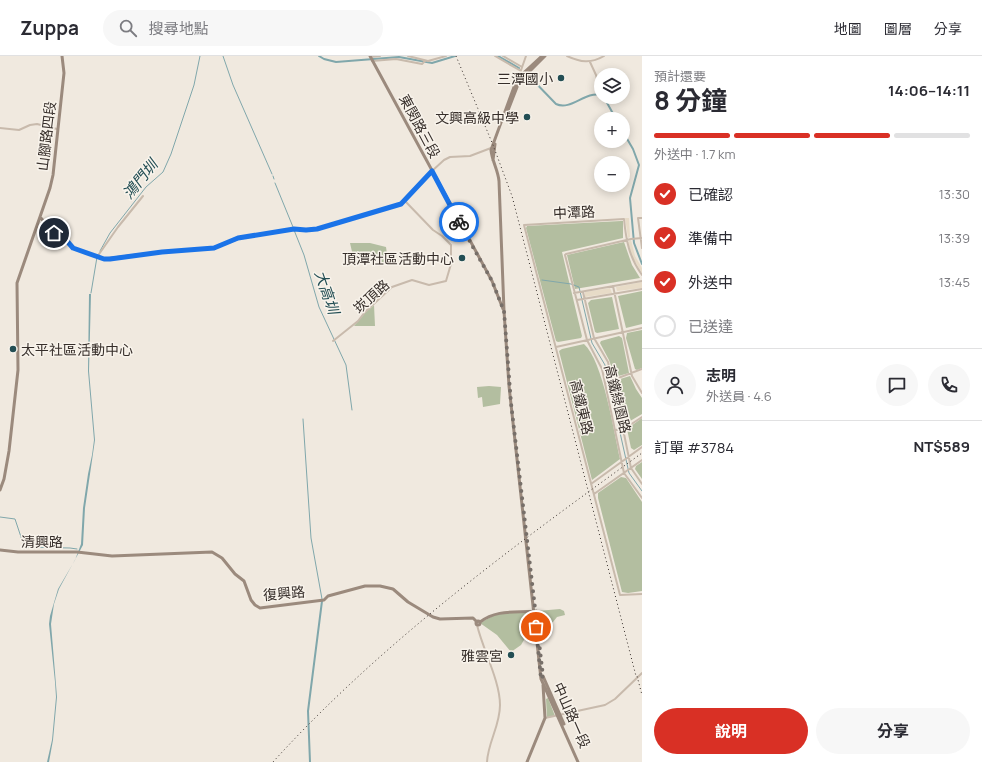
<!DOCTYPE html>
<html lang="zh-TW">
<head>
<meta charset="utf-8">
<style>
	body { margin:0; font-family:Manrope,"Noto Sans TC",sans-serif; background:#f7f7f7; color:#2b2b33; height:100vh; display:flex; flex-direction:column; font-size:15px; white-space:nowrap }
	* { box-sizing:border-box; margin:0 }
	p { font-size:13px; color:#7c7c81 }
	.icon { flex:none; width:22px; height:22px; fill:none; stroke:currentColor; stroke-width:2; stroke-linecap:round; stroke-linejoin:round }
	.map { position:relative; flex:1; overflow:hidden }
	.panel { display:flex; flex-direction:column; background:#fff; width:340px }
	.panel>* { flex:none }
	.buttons { position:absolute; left:594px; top:12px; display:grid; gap:8px }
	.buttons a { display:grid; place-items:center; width:36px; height:36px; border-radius:50%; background:#fff; box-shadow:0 2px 10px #0003; font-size:20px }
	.pin { position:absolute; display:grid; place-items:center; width:34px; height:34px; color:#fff; margin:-17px; border:2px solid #fff; border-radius:50%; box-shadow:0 1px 4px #0007 }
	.courier { position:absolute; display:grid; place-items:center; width:40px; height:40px; margin:-20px; border:3px solid #1a73e8; border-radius:50%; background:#fff; color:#222; box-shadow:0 1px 5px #0007 }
	.headline em { font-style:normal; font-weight:700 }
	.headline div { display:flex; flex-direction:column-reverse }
	.headline { display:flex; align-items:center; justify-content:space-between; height:68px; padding:0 12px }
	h1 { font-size:26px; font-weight:700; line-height:30px }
	.bar { display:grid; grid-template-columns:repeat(4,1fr); gap:6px 4px; align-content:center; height:48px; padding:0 12px }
	.bar i { height:5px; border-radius:3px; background:#e1e1e2 }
	.bar .on { background:#d93025 }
	.bar p { grid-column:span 4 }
	.line { display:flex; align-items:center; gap:10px; padding:0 12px; border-top:1px solid #e1e1e2 }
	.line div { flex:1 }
	.round { display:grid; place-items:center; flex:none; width:42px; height:42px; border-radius:21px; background:#f7f7f7 }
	ol { padding:0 12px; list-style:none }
	li { display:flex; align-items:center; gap:12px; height:44px }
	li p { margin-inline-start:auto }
	li .icon { padding:4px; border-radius:50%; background:#d93025; color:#fff; stroke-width:4 }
	li:last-child { color:#7c7c81 }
	li i { width:22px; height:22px; border:2px solid #e1e1e2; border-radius:50% }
	.action { display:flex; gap:8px; margin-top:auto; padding:8px 12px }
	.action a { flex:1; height:46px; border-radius:24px; background:#d93025; color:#fff; font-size:16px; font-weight:700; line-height:46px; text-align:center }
	.action a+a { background:#f7f7f7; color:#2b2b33 }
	header { display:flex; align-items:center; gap:24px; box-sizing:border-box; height:56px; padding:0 20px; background:#fff; border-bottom:1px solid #e1e1e2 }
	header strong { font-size:19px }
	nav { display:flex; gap:22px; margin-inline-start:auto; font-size:14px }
	.search { width:280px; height:36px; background:#f7f7f7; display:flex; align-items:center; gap:10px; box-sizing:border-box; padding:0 14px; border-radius:22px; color:#7c7c81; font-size:15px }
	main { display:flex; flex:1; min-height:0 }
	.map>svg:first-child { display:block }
</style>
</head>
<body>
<header>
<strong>Zuppa</strong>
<div class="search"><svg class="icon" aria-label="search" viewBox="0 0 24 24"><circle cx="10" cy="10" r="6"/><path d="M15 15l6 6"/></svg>搜尋地點</div>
<nav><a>地圖</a><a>圖層</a><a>分享</a></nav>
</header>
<main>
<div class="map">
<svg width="642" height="706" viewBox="0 0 642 706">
	<rect width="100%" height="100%" fill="#f0e9df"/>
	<path fill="#b3bea0" d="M621 165H623V182L562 196 582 280 581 282 558 286 556 285 526 172 527 170Z
		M624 186 632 209 640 222 575 233 567 199Z
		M350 187H370L386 191 387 198H389L391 207 382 209 379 198 368 200H353Z
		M642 235V268L626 272 618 240Z
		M612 241 619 273 597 277 595 276 588 247 591 244Z
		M374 249 375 270H354L365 257Z
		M642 274V312L637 314 635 313 626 282 627 277Z
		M619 280 622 282 629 317 615 321 609 304 600 287 601 285Z
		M584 288C603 305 614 376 620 403L592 424 559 295 562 293Z
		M630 320 636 333 642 342V358L625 368 616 326 617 324Z
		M489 330 501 331 500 348 483 351 482 341 478 342 477 331Z
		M642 362V389L634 394 631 392 627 373Z
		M642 406V423L635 413 636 410Z
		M621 421 626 422 642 446V535L628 537 622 536 598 442V437Z
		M560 553 564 555 565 559 557 561 553 566 539 571 537 555Z
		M534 555 536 574 528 577 521 589 511 596 497 579 480 567 498 557Z
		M548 642 555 660 547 662 546 643Z"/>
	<path fill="#e7dbc7" d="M625 162H629L630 181 628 182Z
		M631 184 635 200 642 212V217L631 199 628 186Z
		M642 226V232L617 235 616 231Z
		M610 232 612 237 585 241V236Z"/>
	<path fill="#80a7ab" d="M89 238H91L89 315 95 384 85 452 83 489 59 533 54 548 51 568 57 641 53 684 49 706H47L52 684 56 641 55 626 49 568 50 560 58 533 75 504 81 488 83 452 88 418 92 399 94 384 88 315Z"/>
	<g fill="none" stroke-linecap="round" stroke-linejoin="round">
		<path stroke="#80a7ab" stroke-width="1" d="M223 0 233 29 272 118
			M273 120 274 123
			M275 127 293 171
			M294 174 304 199 319 251 346 309 352 354
			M100 195 110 177 146 131 163 116 171 98 194 29 200 0
			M542 224 571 228 579 231 592 287 605 309 629 417 642 435
			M91 237 97 201
			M303 363 311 482 322 543
			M0 461 15 463 23 487 26 491 70 492 77 493"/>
		<path stroke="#80a7ab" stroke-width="2" d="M319 0 324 3 336 6 399 1 432 7 455 0
			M498 0 519 12
			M528 19 556 48C571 55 585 35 601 39
			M602 41 606 45 616 63
			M623 76 633 93 639 109 630 142 634 187 642 208
			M310 706 308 655 322 545"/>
		<path stroke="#c8baac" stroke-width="2" d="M408 0 428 5 446 0
			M495 0 521 15
			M503 0 522 11
			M567 0C580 6 591 8 604 0
			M371 1 380 0
			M372 5 396 3 422 8 425 5
			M590 6 596 19 600 36
			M519 20 526 0
			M0 72 19 74 30 69 37 68 57 73
			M432 115 444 104 450 101 470 100 491 92
			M642 162H638L642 192
			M642 182 631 183 566 198 565 199 587 284 602 313 624 417 642 442
			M97 201 118 171 143 140
			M642 219C629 201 626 184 624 163L524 169 620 539 642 538
			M613 230 632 320 642 337
			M583 236 594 282 608 306 623 373 631 412 642 428
			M574 237 642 225
			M577 244 642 233
			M333 285 358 265 365 256 392 231 412 224 429 229 446 225 451 208V189L442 180 433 174 405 145
			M556 291 642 272
			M605 327 642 313
			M616 374 627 371 642 361
			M591 428 642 391
			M594 438 642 404
			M477 569C483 594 500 625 500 649 500 670 488 686 487 706
			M545 662 605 649 615 643 642 617"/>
		<path stroke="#9b8a7d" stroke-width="3" d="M370 0 492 225 503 253
			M542 0 518 22 514 31 491 94C492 105 498 114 499 125L504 255 509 330 541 623 578 706
			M505 62 519 26 545 0
			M493 104 495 88
			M40 161 54 177 67 185 73 192 104 203 162 196 214 192 239 182 294 173 306 174 317 173 401 148 432 115
			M0 434 4 423 9 395 18 314 17 227 50 132 53 119 64 17 62 0
			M0 494 18 496H77L112 500 212 496 222 502 235 518 244 525 251 544 255 549 260 552 324 544 328 540 365 530H380L393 533 408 546 433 561 440 563 473 562 477 566
			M536 555 539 583
			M476 567a2 2 0 1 1 4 0a2 2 0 1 1-4 0Z
			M480 566C497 553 516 557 536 555
			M543 620 564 668
			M527 706 545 662 543 629"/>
		<path stroke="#362e2a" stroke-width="1" stroke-dasharray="1 3" stroke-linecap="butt" d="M456 0 493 89 512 140 636 620H637L642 639
			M273 706C381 587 512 491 642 397"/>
	</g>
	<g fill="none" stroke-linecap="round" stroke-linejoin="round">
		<path stroke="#776f69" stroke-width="4" stroke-dasharray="0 7.2" d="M459 166 492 225 504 255 511 347 543 620 541 623 536 571"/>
		<path stroke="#1a73e8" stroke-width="5" d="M54 177 67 185 73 192 104 203H110L162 196 214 192 238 182 294 173 306 174 317 173 401 148 432 115 459 166"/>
	</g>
	<g fill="#234e54" stroke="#f8f3eb" stroke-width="1.5">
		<circle cx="561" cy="22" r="4"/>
		<circle cx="527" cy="61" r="4"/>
		<circle cx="462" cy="202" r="4"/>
		<circle cx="13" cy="293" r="4"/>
		<circle cx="511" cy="599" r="4"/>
	</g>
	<g text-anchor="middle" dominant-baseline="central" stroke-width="3" stroke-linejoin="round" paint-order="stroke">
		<g font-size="14" fill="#362e2a" stroke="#f8f3eb" text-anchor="end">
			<text x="553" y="22">三潭國小</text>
			<text x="519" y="61">文興高級中學</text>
			<text x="454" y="202">頂潭社區活動中心</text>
			<text x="21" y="293" text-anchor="start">太平社區活動中心</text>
			<text x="503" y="599">雅雲宮</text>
		</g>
		<g font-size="14" fill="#362e2a" stroke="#f8f3eb">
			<text transform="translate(420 70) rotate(62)">東閔路三段</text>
			<text transform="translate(46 80) rotate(-83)">山腳路四段</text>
			<text transform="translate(574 156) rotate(-3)">中潭路</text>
			<text transform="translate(371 240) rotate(-42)">崁頂路</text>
			<text transform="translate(618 343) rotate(76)">高鐵綠園路</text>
			<text transform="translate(582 351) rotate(76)">高鐵東路</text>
			<text x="42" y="485">清興路</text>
			<text transform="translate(284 537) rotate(-5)">復興路</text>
			<text transform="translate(572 659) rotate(66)">中山路一段</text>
		</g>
		<g font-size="15" font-style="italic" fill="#234e54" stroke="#f8f3eb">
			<text transform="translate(140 123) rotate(-51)">鴻門圳</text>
			<text transform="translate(327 236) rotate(71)">大高圳</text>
		</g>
	</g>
</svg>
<div class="buttons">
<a><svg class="icon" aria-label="layers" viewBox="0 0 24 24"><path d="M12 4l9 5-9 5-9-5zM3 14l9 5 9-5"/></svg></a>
<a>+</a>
<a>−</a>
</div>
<div class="pin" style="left:536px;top:571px;background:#ea580c"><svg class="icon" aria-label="bag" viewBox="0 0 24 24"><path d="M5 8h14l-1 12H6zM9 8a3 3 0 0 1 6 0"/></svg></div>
<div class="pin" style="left:54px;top:177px;background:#1f2937"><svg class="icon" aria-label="home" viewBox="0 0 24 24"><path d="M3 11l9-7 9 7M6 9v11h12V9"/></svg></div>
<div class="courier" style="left:459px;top:166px"><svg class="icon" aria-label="bike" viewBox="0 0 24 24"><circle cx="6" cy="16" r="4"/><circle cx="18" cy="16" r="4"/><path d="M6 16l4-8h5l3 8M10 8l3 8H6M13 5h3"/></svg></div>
</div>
<section class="panel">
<div class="headline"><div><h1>8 分鐘</h1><p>預計還要</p></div><em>14:06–14:11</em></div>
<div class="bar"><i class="on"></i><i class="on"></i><i class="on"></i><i></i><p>外送中 · 1.7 km</p></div>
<ol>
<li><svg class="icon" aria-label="check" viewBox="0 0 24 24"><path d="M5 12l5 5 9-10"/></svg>已確認<p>13:30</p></li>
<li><svg class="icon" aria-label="check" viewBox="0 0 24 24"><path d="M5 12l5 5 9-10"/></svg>準備中<p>13:39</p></li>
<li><svg class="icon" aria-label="check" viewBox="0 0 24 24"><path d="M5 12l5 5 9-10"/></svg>外送中<p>13:45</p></li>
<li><i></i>已送達</li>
</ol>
<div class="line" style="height:72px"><a class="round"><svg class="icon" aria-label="person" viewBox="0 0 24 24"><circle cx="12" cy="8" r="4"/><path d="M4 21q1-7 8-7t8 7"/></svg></a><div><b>志明</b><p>外送員 · 4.6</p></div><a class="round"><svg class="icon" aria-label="chat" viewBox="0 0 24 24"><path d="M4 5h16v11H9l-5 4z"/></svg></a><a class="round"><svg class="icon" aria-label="phone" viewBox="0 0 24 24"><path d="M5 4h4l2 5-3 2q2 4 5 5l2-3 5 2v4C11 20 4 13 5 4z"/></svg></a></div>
<div class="line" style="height:52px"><div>訂單 #3784</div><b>NT$589</b></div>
<div class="action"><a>說明</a><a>分享</a></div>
</section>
</main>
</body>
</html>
